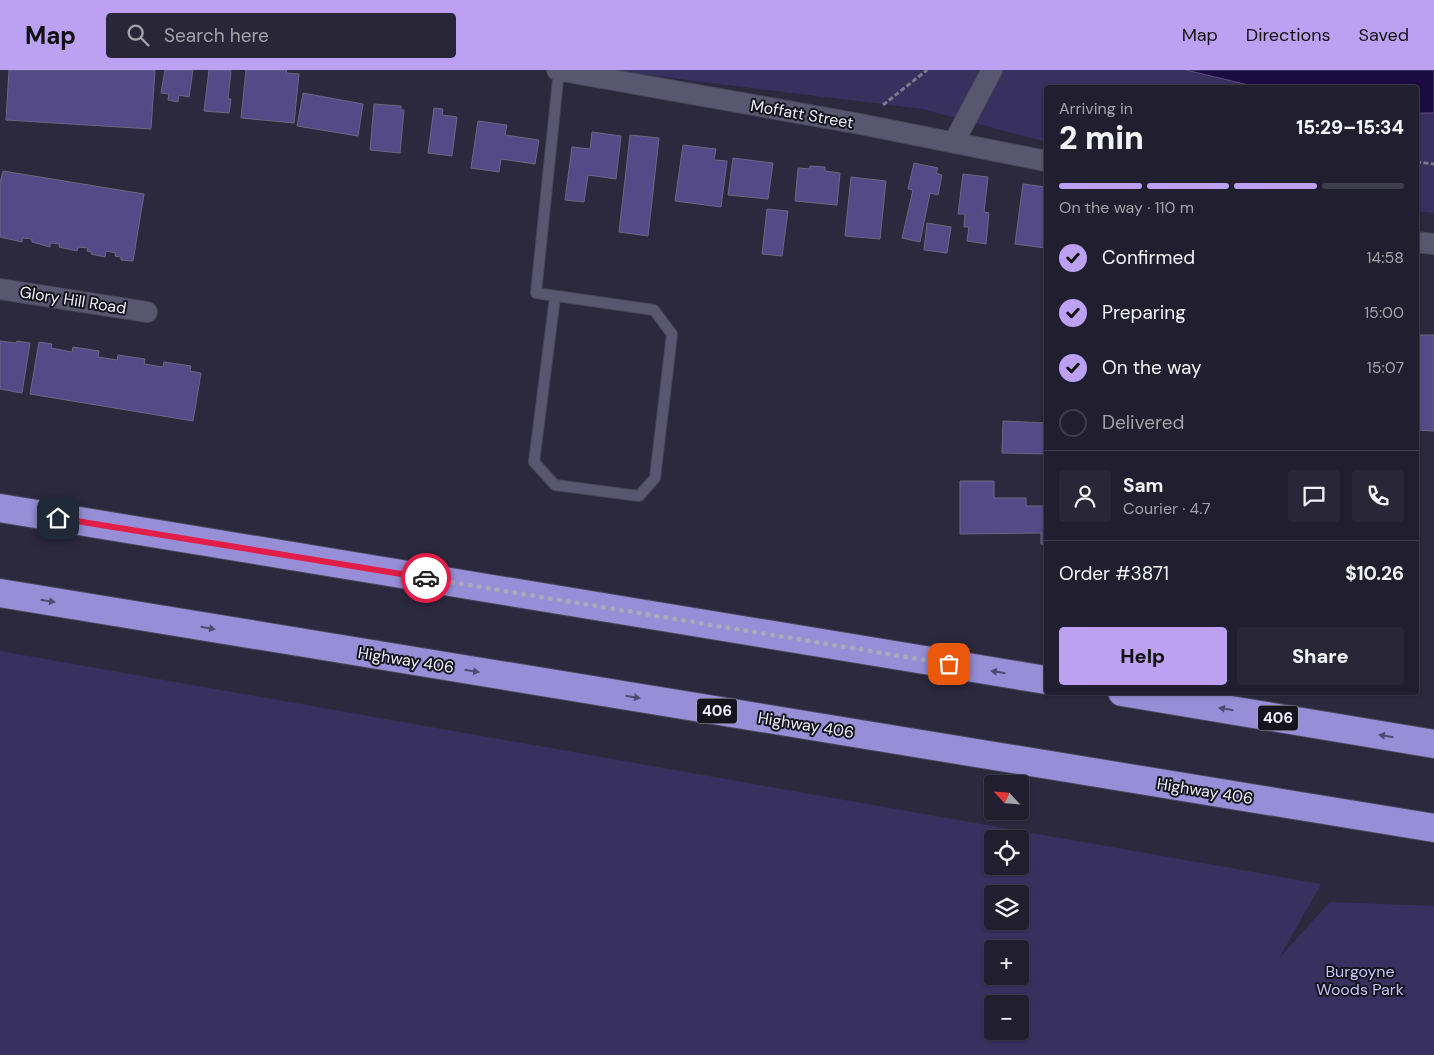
<!DOCTYPE html>
<html lang="en">
<head>
<meta charset="utf-8">
<style>
	body { margin:0; font-family:"DM Sans",sans-serif; background:#292737; color:#f1f3f6; height:100vh; display:flex; flex-direction:column; font-size:19px; white-space:nowrap }
	* { box-sizing:border-box; margin:0 }
	p { font-size:16px; color:#a2a2aa }
	.icon { flex:none; width:28px; height:28px; fill:none; stroke:currentColor; stroke-width:2; stroke-linecap:round; stroke-linejoin:round }
	.map { position:relative; flex:1; overflow:hidden }
	.details { position:absolute; left:1044px; top:15px; width:375px; height:610px; display:flex; flex-direction:column; background:#211f2f; border-radius:5px; box-shadow:0 1px 4px #0004,0 0 0 1px #3e3d4b }
	.details>* { flex:none }
	.needle { width:32px; rotate:296deg }
	.fabs { position:absolute; left:984px; top:705px; display:grid; gap:10px }
	.fabs a { display:grid; place-items:center; width:45px; height:45px; border-radius:5px; background:#211f2f; box-shadow:0 1px 4px #0004,0 0 0 1px #3e3d4b; font-size:25px }
	.pin { position:absolute; display:grid; place-items:center; width:42px; height:42px; color:#fff; margin:-21px; border-radius:10px; box-shadow:0 2px 8px #0006 }
	.courier { position:absolute; display:grid; place-items:center; width:50px; height:50px; margin:-25px; border:4px solid #e11d48; border-radius:50%; background:#fff; color:#222; box-shadow:0 1px 6px #0007 }
	.headline em { font-style:normal; font-weight:800 }
	.headline div { display:flex; flex-direction:column-reverse }
	.headline { display:flex; align-items:center; justify-content:space-between; height:85px; padding:0 15px }
	h1 { font-size:32px; font-weight:800; line-height:38px }
	.bar { display:grid; grid-template-columns:repeat(4,1fr); gap:8px 5px; align-content:center; height:60px; padding:0 15px }
	.bar i { height:6px; border-radius:4px; background:#3e3d4b }
	.bar .on { background:#bca0f2 }
	.bar p { grid-column:span 4 }
	.line { display:flex; align-items:center; gap:12px; padding:0 15px; border-top:1px solid #3e3d4b }
	.line div { flex:1 }
	.round { display:grid; place-items:center; flex:none; width:52px; height:52px; border-radius:5px; background:#292737 }
	ol { padding:0 15px; list-style:none }
	li { display:flex; align-items:center; gap:15px; height:55px }
	li p { margin-inline-start:auto }
	li .icon { padding:5px; border-radius:50%; background:#bca0f2; color:#111; stroke-width:4 }
	li:last-child { color:#a2a2aa }
	li i { width:28px; height:28px; border:2px solid #3e3d4b; border-radius:50% }
	.action { display:flex; gap:10px; margin-top:auto; padding:10px 15px }
	.action a { flex:1; height:58px; border-radius:5px; background:#bca0f2; color:#111; font-size:20px; font-weight:800; line-height:58px; text-align:center }
	.action a+a { background:#292737; color:#f1f3f6 }
	header { display:flex; align-items:center; gap:30px; box-sizing:border-box; height:70px; padding:0 25px; background:#bca0f2; color:#111 }
	header strong { font-size:24px }
	nav { display:flex; gap:28px; margin-inline-start:auto; font-size:18px }
	.search { width:350px; height:45px; background:#292737; display:flex; align-items:center; gap:12px; box-sizing:border-box; padding:0 18px; border-radius:5px; color:#a2a2aa; font-size:19px }
	.map>svg:first-child { display:block }
</style>
</head>
<body>
<header>
<strong>Map</strong>
<div class="search"><svg class="icon" aria-label="search" viewBox="0 0 24 24"><circle cx="10" cy="10" r="6"/><path d="M15 15l6 6"/></svg>Search here</div>
<nav><a>Map</a><a>Directions</a><a>Saved</a></nav>
</header>
<div class="map">
<svg width="1434" height="985" viewBox="0 0 1434 985">
	<rect width="100%" height="100%" fill="#2c293f"/>
	<path fill="#38305e" fill-rule="evenodd" d="M607 0H1434V143L1416 141V18H1046V72L923 39Z
		M0 581 1321 814 1279 888 1330 832 1434 836V985H0ZM992 769H1020V796H992ZM992 824H1020V851H992ZM992 879H1020V906H992ZM992 934H1020V961H992Z"/>
	<path fill="#1b0b42" stroke="#5b4f7a" d="M1186 0H1434V43H1416V18L1257 17Z"/>
	<path fill="#544a87" stroke="#6a6881" d="M9 0H155L151 59 6 50Z
		M165 0H193L189 27 179 25 178 32 168 30 169 24 161 23Z
		M209 0H231L228 29H231L229 43 204 41Z
		M246 0H287L286 3 299 4 294 53 241 48Z
		M303 23 363 34 358 66 297 56Z
		M374 34 401 36V40H404L400 83 370 80Z
		M434 38 443 39 442 45 457 47 452 86 428 83Z
		M478 51 507 55 505 65 539 70 535 94 501 89 499 102 471 98Z
		M592 62 621 66 616 109 588 105 584 132 565 130 572 77 590 79Z
		M630 65 659 68 648 166 619 162Z
		M683 75 716 79 714 90 727 91 721 137 675 131Z
		M733 88 773 93 768 129 728 125Z
		M914 93 938 98 936 103 942 105 938 125 930 123 920 172 902 168 913 120 908 119Z
		M810 96 825 97V101L840 103 837 135 795 131 798 98 810 99Z
		M3 101 144 124 133 191 121 190V187L115 186 116 183 106 181 105 187 91 184 92 182 87 181 88 178 78 177 77 181 59 177 60 174 50 173V177L32 172V169L23 168 22 172 0 167V113Z
		M963 104 988 107 984 142 989 143 986 174 967 171 969 157H964L965 144H958Z
		M851 107 886 111 880 169 845 166Z
		M1023 114 1046 117V178L1015 174Z
		M767 139 788 141 782 186 762 184Z
		M927 153 951 157 947 183 924 180Z
		M1416 265H1434V361L1416 360Z
		M0 271 16 273 17 271 30 273 22 323 0 319Z
		M39 272 52 274 51 278 72 282 73 277 99 281 98 287 117 290 118 285 145 289 144 294 163 297 164 292 191 296 190 301 201 303 193 351 30 324Z
		M1003 351 1046 353V384L1002 383Z
		M960 411H994V428H1026V436H1046V474H1041V463L960 464Z"/>
	<g fill="none" stroke-linecap="round" stroke-linejoin="round">
		<defs>
			<path id="service" d="M555 227 534 392 555 415 639 426 655 408 672 264 654 240 536 223 559 0"/>
			<path id="minor" d="M557 0 860 54 1046 91
				M954 72 992 0
				M1416 172 1434 174
				M0 219 147 242"/>
			<path id="motorway" d="M0 438 1046 610
				M0 523 1434 758
				M1122 622 1434 674"/>
		</defs>
		<use href="#service" stroke="#49475a" stroke-width="12"/>
		<use href="#minor" stroke="#49475a" stroke-width="22"/>
		<use href="#motorway" stroke="#49475a" stroke-width="30"/>
		<path stroke="#7b798c" stroke-width="3" stroke-dasharray="5 2.5" stroke-linecap="butt" d="M883 35 927 0
			M1416 92 1434 94"/>
		<use href="#service" stroke="#59566f" stroke-width="10"/>
		<use href="#minor" stroke="#59566f" stroke-width="20"/>
		<use href="#motorway" stroke="#988ed7" stroke-width="28"/>
	</g>
	<defs><path id="oneway-solid" d="M-6-.8H1V-3.2L6.5 0L1 3.2V.8H-6Z" transform="scale(1.25)"/></defs>
	<g fill="#504b71">
		<use href="#oneway-solid" transform="translate(48 531) rotate(9)"/>
		<use href="#oneway-solid" transform="translate(208 558) rotate(9)"/>
		<use href="#oneway-solid" transform="translate(472 601) rotate(9)"/>
		<use href="#oneway-solid" transform="translate(998 602) rotate(-171)"/>
		<use href="#oneway-solid" transform="translate(633 627) rotate(9)"/>
		<use href="#oneway-solid" transform="translate(1226 639) rotate(-171)"/>
		<use href="#oneway-solid" transform="translate(1386 666) rotate(-171)"/>
	</g>
	<g fill="none" stroke-linecap="round" stroke-linejoin="round">
		<path stroke="#aba9ba" stroke-width="5" stroke-dasharray="0 9" d="M426 508 949 594"/>
		<path stroke="#e11d48" stroke-width="6" d="M58 448 426 508"/>
	</g>
	<g text-anchor="middle" dominant-baseline="central" stroke-width="4" stroke-linejoin="round" paint-order="stroke">
		<g fill="#15141d" stroke="#aeadba" stroke-width="1">
			<rect x="697" y="628.5" width="40" height="25" rx="4"/>
			<rect x="1258" y="635.5" width="40" height="25" rx="4"/>
		</g>
		<g font-size="15" font-weight="bold" fill="#efeefd">
			<text x="717" y="641">406</text>
			<text x="1278" y="648">406</text>
		</g>
		<g font-size="16" fill="#efeefd" stroke="#15141d">
			<text transform="translate(802 44) rotate(10)">Moffatt Street</text>
			<text transform="translate(73 230) rotate(9)">Glory Hill Road</text>
			<text transform="translate(406 590) rotate(9)">Highway 406</text>
			<text transform="translate(806 655) rotate(9)">Highway 406</text>
			<text transform="translate(1205 721) rotate(9)">Highway 406</text>
		</g>
		<g font-size="16" fill="#c7c2f9" stroke="#15141d">
			<text x="1360" y="901">Burgoyne<tspan x="1360" dy="18">Woods Park</tspan></text>
		</g>
	</g>
</svg>
<div class="fabs">
<a><svg class="needle" viewBox="-14 -14 28 28"><path d="M0-13l5 13h-10z" fill="#e53935"/><path d="M0 13l5-13h-10z" fill="#a2a2aa"/></svg></a>
<a><svg class="icon" aria-label="locate" viewBox="0 0 24 24"><circle cx="12" cy="12" r="6"/><path d="M12 2v4M12 18v4M2 12h4M18 12h4"/></svg></a>
<a><svg class="icon" aria-label="layers" viewBox="0 0 24 24"><path d="M12 4l9 5-9 5-9-5zM3 14l9 5 9-5"/></svg></a>
<a>+</a>
<a>−</a>
</div>
<div class="pin" style="left:949px;top:594px;background:#ea580c"><svg class="icon" aria-label="bag" viewBox="0 0 24 24"><path d="M5 8h14l-1 12H6zM9 8a3 3 0 0 1 6 0"/></svg></div>
<div class="pin" style="left:58px;top:448px;background:#1f2937"><svg class="icon" aria-label="home" viewBox="0 0 24 24"><path d="M3 11l9-7 9 7M6 9v11h12V9"/></svg></div>
<div class="courier" style="left:426px;top:508px"><svg class="icon" aria-label="car" viewBox="0 0 24 24"><path d="M5 17H2v-5l4-1 3-4h7l3 4 3 1v5h-3M9 17h6M6 11h13"/><circle cx="7" cy="17" r="2"/><circle cx="17" cy="17" r="2"/></svg></div>
<section class="details">
<div class="headline"><div><h1>2 min</h1><p>Arriving in</p></div><em>15:29–15:34</em></div>
<div class="bar"><i class="on"></i><i class="on"></i><i class="on"></i><i></i><p>On the way · 110 m</p></div>
<ol>
<li><svg class="icon" aria-label="check" viewBox="0 0 24 24"><path d="M5 12l5 5 9-10"/></svg>Confirmed<p>14:58</p></li>
<li><svg class="icon" aria-label="check" viewBox="0 0 24 24"><path d="M5 12l5 5 9-10"/></svg>Preparing<p>15:00</p></li>
<li><svg class="icon" aria-label="check" viewBox="0 0 24 24"><path d="M5 12l5 5 9-10"/></svg>On the way<p>15:07</p></li>
<li><i></i>Delivered</li>
</ol>
<div class="line" style="height:90px"><a class="round"><svg class="icon" aria-label="person" viewBox="0 0 24 24"><circle cx="12" cy="8" r="4"/><path d="M4 21q1-7 8-7t8 7"/></svg></a><div><b>Sam</b><p>Courier · 4.7</p></div><a class="round"><svg class="icon" aria-label="chat" viewBox="0 0 24 24"><path d="M4 5h16v11H9l-5 4z"/></svg></a><a class="round"><svg class="icon" aria-label="phone" viewBox="0 0 24 24"><path d="M5 4h4l2 5-3 2q2 4 5 5l2-3 5 2v4C11 20 4 13 5 4z"/></svg></a></div>
<div class="line" style="height:65px"><div>Order #3871</div><b>$10.26</b></div>
<div class="action"><a>Help</a><a>Share</a></div>
</section>
</div>
</body>
</html>
